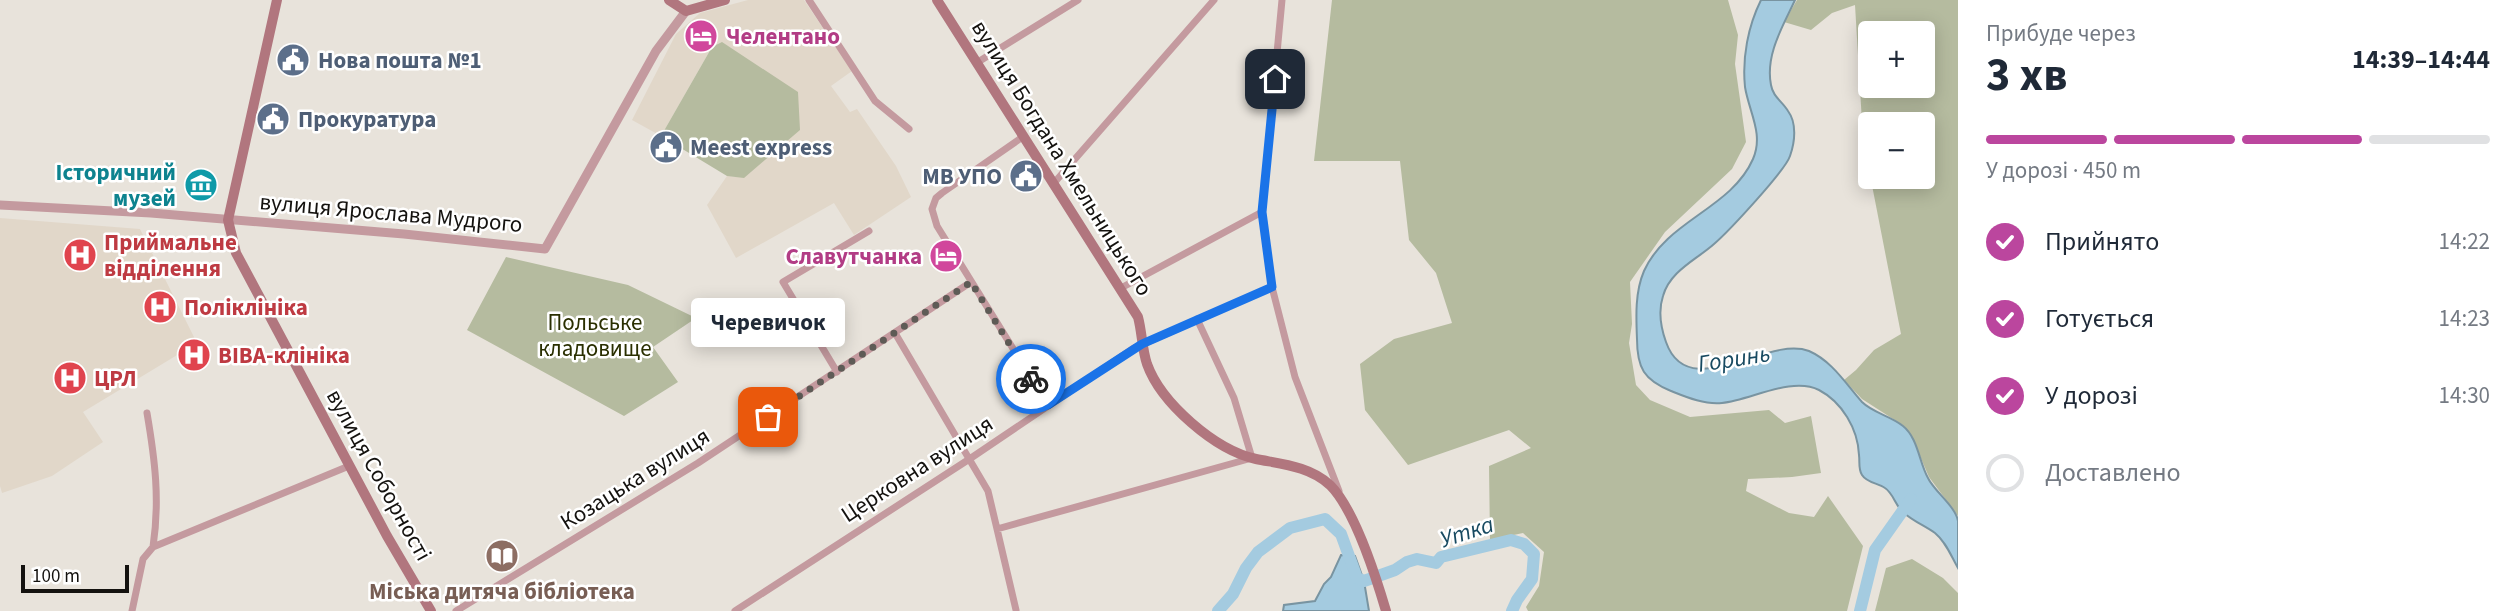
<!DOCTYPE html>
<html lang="uk">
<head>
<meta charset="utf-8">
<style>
	body { margin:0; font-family:"Source Sans 3",sans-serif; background:#f6f6f7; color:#1f2937; height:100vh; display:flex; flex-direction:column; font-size:26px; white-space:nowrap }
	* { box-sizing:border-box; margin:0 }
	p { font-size:23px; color:#747a83 }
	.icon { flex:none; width:38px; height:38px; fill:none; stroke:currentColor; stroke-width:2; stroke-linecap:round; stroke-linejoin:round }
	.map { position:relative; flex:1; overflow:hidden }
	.sheet { display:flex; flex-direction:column; background:#fff; width:560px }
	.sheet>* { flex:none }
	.buttons { position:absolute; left:1858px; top:21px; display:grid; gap:14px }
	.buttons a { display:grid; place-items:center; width:77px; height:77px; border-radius:7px; background:#fff; box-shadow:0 4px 18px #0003; font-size:35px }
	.scale { position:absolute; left:21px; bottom:18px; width:108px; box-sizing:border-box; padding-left:7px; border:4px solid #14120f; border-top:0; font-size:19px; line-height:24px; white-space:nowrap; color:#14120f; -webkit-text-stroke:5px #fff; paint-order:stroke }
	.pin { position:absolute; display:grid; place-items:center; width:60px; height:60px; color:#fff; margin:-30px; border-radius:14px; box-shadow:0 4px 10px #0006 }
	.courier { position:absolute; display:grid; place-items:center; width:70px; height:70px; margin:-35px; border:5px solid #1a73e8; border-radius:50%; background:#fff; color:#222; box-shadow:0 2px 9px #0007 }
	.bubble { position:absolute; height:49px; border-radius:7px; background:#fff; box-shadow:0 4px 18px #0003; font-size:23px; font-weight:700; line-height:49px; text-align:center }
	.summary em { font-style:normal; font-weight:700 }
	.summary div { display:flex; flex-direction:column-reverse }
	.summary { display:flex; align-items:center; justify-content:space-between; height:119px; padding:0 28px }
	h1 { font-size:46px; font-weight:700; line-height:52px }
	.bar { display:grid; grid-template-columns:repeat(4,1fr); gap:10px 7px; align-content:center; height:84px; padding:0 28px }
	.bar i { height:9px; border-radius:5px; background:#e0e1e3 }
	.bar .selected { background:#bb469e }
	.bar p { grid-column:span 4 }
	ol { padding:0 28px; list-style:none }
	li { display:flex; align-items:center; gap:21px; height:77px }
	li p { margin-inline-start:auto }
	li .icon { padding:7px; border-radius:50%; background:#bb469e; color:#fff; stroke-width:4 }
	li:last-child { color:#747a83 }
	li i { width:38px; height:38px; border:4px solid #e0e1e3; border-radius:50% }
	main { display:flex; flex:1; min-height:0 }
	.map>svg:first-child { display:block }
</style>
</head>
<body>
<main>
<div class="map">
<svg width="1958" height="611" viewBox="0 0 1958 611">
	<rect width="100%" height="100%" fill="#e8e3db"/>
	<path fill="#e1d7c9" d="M748 0H804L852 71 831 86 850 112 857 109 896 166 911 197 854 235 834 203 736 258 707 205 727 176 745 177 712 47 661 136 632 120 676 34 700 13Z
		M0 218 140 229 197 343 83 412 103 442 52 476 2 493 0 486Z"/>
	<path fill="#b5bb9f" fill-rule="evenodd" d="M1332 0H1728L1738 35 1735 64 1746 142 1732 169 1665 232 1630 282 1632 324 1629 343 1636 385 1650 400 1690 417 1769 410 1785 423 1811 416 1821 473 1792 477 1748 479 1746 491 1789 513 1814 517 1828 496 1863 546 1847 611H1528L1526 607 1539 586 1544 552 1523 533 1490 540 1489 466 1531 448 1509 430 1408 465 1365 410 1360 364 1394 339 1452 323 1436 273 1409 240 1400 161H1314Z
		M1797 0H1958V516L1929 477 1911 435 1904 426 1862 399 1844 380 1856 370 1874 350 1901 334 1863 139 1855 5 1832 13 1811 30 1784 22ZM1871 33H1923V86H1871ZM1871 124H1923V177H1871Z
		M722 42 798 92 800 130 744 178 727 176 661 136 712 47Z
		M506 257 628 285 696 318 653 347 678 382 624 416 467 330Z
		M1912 559 1943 578 1958 593V611H1875L1886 568Z"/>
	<path fill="#a4cbe0" stroke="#7994a1" stroke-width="2" d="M1761 0H1795C1783 26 1765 55 1771 85 1773 97 1782 101 1788 111 1797 123 1795 142 1790 156 1785 171 1728 232 1714 244 1696 260 1670 271 1663 296 1658 311 1661 328 1666 342 1688 405 1766 335 1809 351 1832 361 1846 384 1862 402 1873 413 1891 416 1903 426 1918 438 1919 462 1928 478 1934 491 1956 507 1958 521 1958 535 1958 553 1958 568 1951 556 1946 542 1935 533 1925 526 1913 521 1904 513 1895 506 1894 494 1885 488 1878 483 1867 483 1862 475 1858 469 1860 462 1859 455 1858 429 1842 402 1819 390 1792 376 1751 400 1722 403 1705 405 1686 397 1671 391 1644 380 1637 368 1637 339 1636 316 1635 292 1644 271 1667 220 1731 209 1753 159 1764 134 1749 112 1745 87 1742 58 1748 26 1761 0Z
		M1341 555 1355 556 1364 581 1369 611H1283L1284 605 1315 601 1324 584 1331 577Z"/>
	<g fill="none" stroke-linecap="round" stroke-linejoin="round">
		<path stroke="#a4cbe0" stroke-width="12" d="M1218 611 1233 594 1246 568 1258 552 1290 528 1325 519 1341 534 1357 578 1364 581 1395 570 1407 562 1417 559 1436 563 1441 557 1511 540 1524 544 1534 554 1532 579 1517 600 1512 611
			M1860 611 1875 550 1911 499"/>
		<path stroke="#c49a9f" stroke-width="7" d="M809 0 875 101 909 129
			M1282 0 1262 212 1272 287 1295 377 1339 491
			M978 62 1078 0
			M1024 136 942 193 936 198 932 209 937 226 1048 405
			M1054 183 1214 0
			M1121 288 1262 212
			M895 333 988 491 997 529 1252 458 1234 398 1197 319
			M837 372 783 282 869 231
			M147 413C155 460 160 500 153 547
			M997 529 1016 610
			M132 611 143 559 153 547 349 466
			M456 611 698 463 971 282
			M735 611 971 458 1134 348 1272 287"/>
		<path stroke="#c49a9f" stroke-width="9" d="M0 205 151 213 404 234 545 249 656 51 686 11"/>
		<path stroke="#b1767e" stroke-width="10" d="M277 0 228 220 236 253 387 536 431 611
			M669 0 686 11 725 0
			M937 0 1138 317C1142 332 1142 349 1147 364 1161 403 1215 450 1256 459 1281 464 1310 466 1330 485 1355 510 1376 577 1386 611"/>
	</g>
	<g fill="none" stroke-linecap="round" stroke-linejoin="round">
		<path stroke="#5e5b56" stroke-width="7" stroke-dasharray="0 12.6" d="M768 417 971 282 1031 379"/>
		<path stroke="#1a73e8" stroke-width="9" d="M1031 379 1048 405 1142 344 1272 287 1262 212 1275 79"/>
	</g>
	<defs>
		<symbol id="hotel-disc" viewBox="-11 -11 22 22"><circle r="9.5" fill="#d1479c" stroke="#fff"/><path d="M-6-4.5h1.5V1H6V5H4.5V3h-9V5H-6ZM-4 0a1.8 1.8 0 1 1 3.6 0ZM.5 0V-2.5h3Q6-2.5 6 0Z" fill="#fff"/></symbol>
		<symbol id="civic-disc" viewBox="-11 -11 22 22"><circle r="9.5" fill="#5c6f8a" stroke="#fff"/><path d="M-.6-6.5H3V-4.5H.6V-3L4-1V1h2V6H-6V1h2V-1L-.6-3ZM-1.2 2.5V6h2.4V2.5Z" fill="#fff"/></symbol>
		<symbol id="museum-disc" viewBox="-11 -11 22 22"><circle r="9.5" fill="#0f9aa8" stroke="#fff"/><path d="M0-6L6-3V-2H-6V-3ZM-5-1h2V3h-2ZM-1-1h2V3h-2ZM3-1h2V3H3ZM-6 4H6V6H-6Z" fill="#fff"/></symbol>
		<symbol id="hospital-disc" viewBox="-11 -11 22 22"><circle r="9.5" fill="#e0444e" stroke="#fff"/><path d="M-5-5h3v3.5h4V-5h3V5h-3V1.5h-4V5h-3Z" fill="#fff"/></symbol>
		<symbol id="library-disc" viewBox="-11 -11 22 22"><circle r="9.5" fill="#8d6e63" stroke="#fff"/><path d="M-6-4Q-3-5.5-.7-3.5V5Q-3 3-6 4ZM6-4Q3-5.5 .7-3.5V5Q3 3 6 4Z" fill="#fff"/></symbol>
	</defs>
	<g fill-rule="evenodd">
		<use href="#hotel-disc" x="682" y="17" width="38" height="38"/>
		<use href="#civic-disc" x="274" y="41" width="38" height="38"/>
		<use href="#civic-disc" x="254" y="100" width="38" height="38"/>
		<use href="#civic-disc" x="647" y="128" width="38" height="38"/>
		<use href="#civic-disc" x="1007" y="157" width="38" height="38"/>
		<use href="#museum-disc" x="182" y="166" width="38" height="38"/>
		<use href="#hospital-disc" x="61" y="236" width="38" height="38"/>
		<use href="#hotel-disc" x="927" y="237" width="38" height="38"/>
		<use href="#hospital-disc" x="141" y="288" width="38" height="38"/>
		<use href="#hospital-disc" x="175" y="336" width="38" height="38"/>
		<use href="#hospital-disc" x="51" y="359" width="38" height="38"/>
		<use href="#library-disc" x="483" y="537" width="38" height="38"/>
	</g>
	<g text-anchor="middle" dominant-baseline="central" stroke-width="5" stroke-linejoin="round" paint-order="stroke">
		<g font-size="23" font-weight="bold" fill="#b23c85" stroke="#fff" text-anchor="start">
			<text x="726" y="36">Челентано</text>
			<text x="922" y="256" text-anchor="end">Славутчанка</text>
		</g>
		<g font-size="23" font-weight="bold" fill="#4e5e75" stroke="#fff" text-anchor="start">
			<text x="318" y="60">Нова пошта №1</text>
			<text x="298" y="119">Прокуратура</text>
			<text x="690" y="147">Meest express</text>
			<text x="1002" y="176" text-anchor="end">МВ УПО</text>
		</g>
		<g font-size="23" fill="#14120f" stroke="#fff">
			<text transform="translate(1062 158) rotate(58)">вулиця Богдана Хмельницького</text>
			<text transform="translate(391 213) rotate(5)">вулиця Ярослава Мудрого</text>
			<text transform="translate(917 469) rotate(-33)">Церковна вулиця</text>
			<text transform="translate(379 475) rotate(61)">вулиця Соборності</text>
			<text transform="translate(635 479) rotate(-32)">Козацька вулиця</text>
		</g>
		<g font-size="23" font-weight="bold" fill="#0d838f" stroke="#fff" text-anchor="end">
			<text x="176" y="172">Історичний<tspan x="176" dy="26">музей</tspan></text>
		</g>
		<g font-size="23" font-weight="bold" fill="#be3a42" stroke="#fff" text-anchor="start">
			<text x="104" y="242">Приймальне<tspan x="104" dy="26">відділення</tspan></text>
			<text x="184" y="307">Поліклініка</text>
			<text x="218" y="355">ВІВА-клініка</text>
			<text x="94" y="378">ЦРЛ</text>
		</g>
		<g font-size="23" fill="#2a2f01" stroke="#fff">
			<text x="595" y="322">Польське<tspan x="595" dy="26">кладовище</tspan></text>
		</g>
		<g font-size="23" font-weight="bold" fill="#785e54" stroke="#fff">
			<text x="502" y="591">Міська дитяча бібліотека</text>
		</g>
		<g font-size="24" font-style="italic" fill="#184a61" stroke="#fff">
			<text transform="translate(1734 359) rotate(-9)">Горинь</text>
			<text transform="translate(1467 532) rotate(-18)">Утка</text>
		</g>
	</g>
</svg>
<div class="buttons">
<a>+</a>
<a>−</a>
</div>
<div class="scale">100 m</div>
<div class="pin" style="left:768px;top:417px;background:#ea580c"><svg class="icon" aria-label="bag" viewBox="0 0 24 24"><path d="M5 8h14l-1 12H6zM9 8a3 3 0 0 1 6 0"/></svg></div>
<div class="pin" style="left:1275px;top:79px;background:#1f2937"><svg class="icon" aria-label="home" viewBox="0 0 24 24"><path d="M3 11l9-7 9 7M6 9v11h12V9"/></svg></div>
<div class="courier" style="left:1031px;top:379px"><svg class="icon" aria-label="bike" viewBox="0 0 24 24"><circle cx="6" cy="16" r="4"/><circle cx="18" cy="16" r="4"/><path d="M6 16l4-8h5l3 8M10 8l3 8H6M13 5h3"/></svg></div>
<div class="bubble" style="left:691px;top:298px;width:154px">Черевичок</div>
</div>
<section class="sheet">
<div class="summary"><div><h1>3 хв</h1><p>Прибуде через</p></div><em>14:39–14:44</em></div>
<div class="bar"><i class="selected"></i><i class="selected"></i><i class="selected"></i><i></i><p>У дорозі · 450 m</p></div>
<ol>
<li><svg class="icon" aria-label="check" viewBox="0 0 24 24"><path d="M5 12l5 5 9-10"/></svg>Прийнято<p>14:22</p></li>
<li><svg class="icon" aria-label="check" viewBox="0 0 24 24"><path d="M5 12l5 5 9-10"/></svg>Готується<p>14:23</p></li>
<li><svg class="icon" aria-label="check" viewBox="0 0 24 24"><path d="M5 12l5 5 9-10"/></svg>У дорозі<p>14:30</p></li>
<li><i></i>Доставлено</li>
</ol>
</section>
</main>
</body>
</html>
